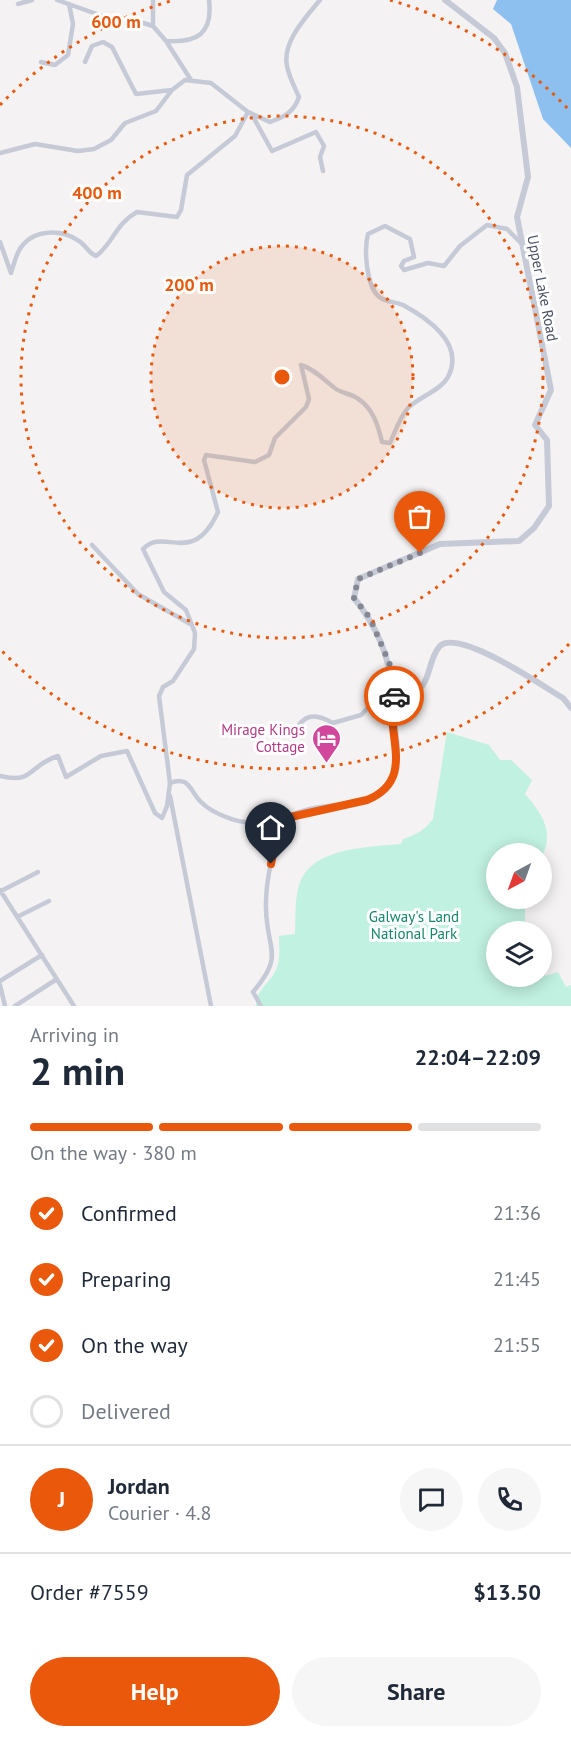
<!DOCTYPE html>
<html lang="en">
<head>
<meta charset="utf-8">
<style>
	body { margin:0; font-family:"PT Sans",sans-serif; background:#f6f6f7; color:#1f2937; height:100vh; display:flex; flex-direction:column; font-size:22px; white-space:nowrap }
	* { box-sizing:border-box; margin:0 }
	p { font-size:20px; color:#747a83 }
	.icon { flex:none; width:33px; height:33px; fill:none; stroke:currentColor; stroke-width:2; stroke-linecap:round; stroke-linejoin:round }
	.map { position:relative; height:1006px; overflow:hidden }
	.drawer { display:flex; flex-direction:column; background:#fff; flex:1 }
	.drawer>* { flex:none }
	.needle { width:39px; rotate:221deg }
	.controls { position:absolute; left:486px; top:843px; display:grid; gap:12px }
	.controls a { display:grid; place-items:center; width:66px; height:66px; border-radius:50%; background:#fff; box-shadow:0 3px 15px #0003; font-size:30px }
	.pin { position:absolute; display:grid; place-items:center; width:51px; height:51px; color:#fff; margin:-62px -26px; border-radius:50% 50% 50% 0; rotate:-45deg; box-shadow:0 0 6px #0007 }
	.pin .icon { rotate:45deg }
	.courier { position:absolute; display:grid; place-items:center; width:60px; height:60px; margin:-30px; border:4px solid #ea580c; border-radius:50%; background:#fff; color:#222; box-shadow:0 2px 8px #0007 }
	.headline em { font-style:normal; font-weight:600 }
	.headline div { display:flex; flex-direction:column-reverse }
	.headline { display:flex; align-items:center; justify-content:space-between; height:102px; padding:0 30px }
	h1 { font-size:39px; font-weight:600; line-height:45px }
	.bar { display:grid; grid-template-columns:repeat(4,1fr); gap:9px 6px; align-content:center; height:72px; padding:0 30px }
	.bar i { height:8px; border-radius:4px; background:#e0e1e3 }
	.bar .current { background:#ea580c }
	.bar p { grid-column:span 4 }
	.line { display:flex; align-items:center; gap:15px; padding:0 30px; border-top:2px solid #e0e1e3 }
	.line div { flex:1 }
	.round { display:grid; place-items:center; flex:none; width:63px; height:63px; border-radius:32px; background:#f6f6f7 }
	ol { padding:0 30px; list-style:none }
	li { display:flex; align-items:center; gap:18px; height:66px }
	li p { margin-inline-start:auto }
	li .icon { padding:6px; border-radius:50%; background:#ea580c; color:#fff; stroke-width:4 }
	li:last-child { color:#747a83 }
	li i { width:33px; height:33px; border:3px solid #e0e1e3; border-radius:50% }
	.button { display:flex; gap:12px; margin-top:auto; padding:12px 30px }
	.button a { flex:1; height:69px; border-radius:36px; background:#ea580c; color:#fff; font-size:24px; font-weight:600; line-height:69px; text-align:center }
	.button a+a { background:#f6f6f7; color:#1f2937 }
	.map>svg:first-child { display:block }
</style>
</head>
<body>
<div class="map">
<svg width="571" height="1006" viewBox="0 0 571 1006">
	<rect width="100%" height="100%" fill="#f4f2f2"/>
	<path fill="#c1f1e0" d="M447 732 489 745 500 760H511L532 780 525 794C541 812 555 832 542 856V854H496V898L525 899V922L535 931 496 932V976H542V968L545 976 558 972 566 987 571 985V1006H256C255 991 270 983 276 970 281 959 279 948 279 936L295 934C296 917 294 893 302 878 318 847 371 847 401 844L403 839C416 835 425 830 433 819Z"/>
	<path fill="#8dc0ef" d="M497 0H571V148L543 119 511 24 493 9Z"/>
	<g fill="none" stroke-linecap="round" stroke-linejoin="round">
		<path stroke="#c5cad6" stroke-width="4.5" d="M57 0 122 23 140 22 153 26 166 41 191 80
			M18 4 32 0
			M153 26V0
			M166 41C197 43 213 34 209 0
			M41 62 55 65 68 55 73 24 69 4
			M85 62 92 46 103 42 112 47 136 94 172 90
			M251 113 272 151 316 132 324 146 320 157 323 171
			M0 153 35 144 78 151 94 149 111 140 125 123 156 111 172 90 185 80 211 83 248 112 270 122C284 117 294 112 299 97 295 88 289 77 287 66 282 42 306 17 320 0
			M0 242 11 273
			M11 273C14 264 16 253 22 246 35 229 62 229 79 241 86 245 88 253 96 256 113 244 115 224 137 212L177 217 181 210 187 175 235 136 248 112
			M301 365C315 369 325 381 336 389 342 393 351 394 357 398 373 408 378 425 382 442L390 443C395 432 400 416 409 407 421 396 442 390 449 375 464 342 427 318 403 305 394 301 386 303 378 296 366 284 364 249 368 234L385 226 410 239 414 257 404 261 401 266 404 270 428 263 444 266 460 246 487 225 507 229 522 244
			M92 545 138 594 192 625
			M299 725C308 712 320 716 333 723L361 715 382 693 392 688
			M0 776C35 784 27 766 58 756L66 777 101 756 127 751 155 813 162 818 167 806 170 783C189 775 190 791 201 802 208 809 218 814 226 817 244 825 263 823 282 821
			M170 783 159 696 163 687 173 681 194 649 195 633 186 610 164 592 143 549C164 526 192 568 218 512L204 460 206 455 255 462 269 455 275 438 306 407 309 399 301 365
			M170 796 211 1006
			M0 890 74 1006
			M1 891 38 872
			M17 917 49 901
			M0 981 42 955
			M0 985 5 1006
			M15 1006 57 979
			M261 1006 253 992C285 954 267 952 266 909 265 880 274 848 282 821 317 793 384 821 396 765 402 741 389 715 395 690"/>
		<path stroke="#c5cad6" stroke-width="6" d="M445 0 494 38 505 53 517 87 528 177 517 217 551 390 535 425 547 440 549 506 534 528 519 541 440 544 358 579 354 598C375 624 389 654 392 688L405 694H413C432 683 427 662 439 647 456 626 544 687 563 698L571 708"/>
	</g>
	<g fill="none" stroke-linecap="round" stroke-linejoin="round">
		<path stroke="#858893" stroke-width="6" stroke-dasharray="0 10.8" d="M394 696 390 665 370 618 354 598 358 579 420 553"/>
		<path stroke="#ea580c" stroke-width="8" d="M271 864C274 851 275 827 286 818L367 800C418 779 384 733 394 696"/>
	</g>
	<circle cx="282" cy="377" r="131" fill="#e8590c" fill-opacity=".12"/>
	<g fill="none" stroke="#e8590c" stroke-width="3" stroke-dasharray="3 6">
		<circle cx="282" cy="377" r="131"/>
		<circle cx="282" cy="377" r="261"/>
		<path d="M569 644A392 392 0 0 1 0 649M0 105A392 392 0 0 1 174 0M390 0A392 392 0 0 1 569 110"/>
	</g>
	<defs>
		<symbol id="hotel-pin" viewBox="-11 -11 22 30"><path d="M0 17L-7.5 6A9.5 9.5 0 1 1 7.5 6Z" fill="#d1479c" stroke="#fff"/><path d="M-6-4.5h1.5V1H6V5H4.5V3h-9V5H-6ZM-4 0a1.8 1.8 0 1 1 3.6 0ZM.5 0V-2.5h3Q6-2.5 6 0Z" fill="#fff"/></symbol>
	</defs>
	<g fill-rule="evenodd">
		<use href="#hotel-pin" x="310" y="722" width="33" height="45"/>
	</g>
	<g text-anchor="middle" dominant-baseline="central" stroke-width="6" stroke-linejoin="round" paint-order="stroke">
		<g font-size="15" fill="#494f60" stroke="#fff">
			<text transform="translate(543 288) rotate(79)">Upper Lake Road</text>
		</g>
		<g font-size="15" fill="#b23c85" stroke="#fff" text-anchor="end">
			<text x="305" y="729">Mirage Kings<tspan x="305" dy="17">Cottage</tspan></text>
		</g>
		<g font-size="15" fill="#15856b" stroke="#fff">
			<text x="414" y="916">Galway's Land<tspan x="414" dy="17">National Park</tspan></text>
		</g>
	</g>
	<circle cx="282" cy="377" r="9" fill="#e8590c" stroke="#fff" stroke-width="3"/>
	<g font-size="18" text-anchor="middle" font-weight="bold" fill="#e8590c" stroke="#fff" stroke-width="6" stroke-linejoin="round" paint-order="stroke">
		<text x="116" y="28">600 m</text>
		<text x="97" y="199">400 m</text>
		<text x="189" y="291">200 m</text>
	</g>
</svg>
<div class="controls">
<a><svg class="needle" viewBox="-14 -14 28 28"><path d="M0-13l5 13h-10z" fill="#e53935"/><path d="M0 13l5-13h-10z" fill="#747a83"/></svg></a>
<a><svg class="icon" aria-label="layers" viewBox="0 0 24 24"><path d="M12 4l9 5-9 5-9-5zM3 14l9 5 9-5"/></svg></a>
</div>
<div class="pin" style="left:420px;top:553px;background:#ea580c"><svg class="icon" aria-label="bag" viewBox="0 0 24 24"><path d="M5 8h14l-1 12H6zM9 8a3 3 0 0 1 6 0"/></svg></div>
<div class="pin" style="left:271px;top:864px;background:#1f2937"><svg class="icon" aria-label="home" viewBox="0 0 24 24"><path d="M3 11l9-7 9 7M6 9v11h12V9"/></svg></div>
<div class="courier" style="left:394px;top:696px"><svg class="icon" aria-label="car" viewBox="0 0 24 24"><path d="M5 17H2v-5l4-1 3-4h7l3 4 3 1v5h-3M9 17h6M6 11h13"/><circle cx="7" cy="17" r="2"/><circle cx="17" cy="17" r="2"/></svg></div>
</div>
<section class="drawer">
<div class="headline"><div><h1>2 min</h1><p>Arriving in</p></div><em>22:04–22:09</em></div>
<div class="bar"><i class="current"></i><i class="current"></i><i class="current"></i><i></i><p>On the way · 380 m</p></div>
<ol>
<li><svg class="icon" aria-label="check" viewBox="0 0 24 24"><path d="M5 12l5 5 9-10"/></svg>Confirmed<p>21:36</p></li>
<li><svg class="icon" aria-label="check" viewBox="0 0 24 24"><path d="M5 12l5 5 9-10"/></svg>Preparing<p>21:45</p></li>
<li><svg class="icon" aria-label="check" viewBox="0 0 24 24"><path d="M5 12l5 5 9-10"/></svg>On the way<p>21:55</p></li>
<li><i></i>Delivered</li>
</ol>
<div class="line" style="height:108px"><b class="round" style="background:#ea580c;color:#fff">J</b><div><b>Jordan</b><p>Courier · 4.8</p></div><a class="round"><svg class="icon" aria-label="chat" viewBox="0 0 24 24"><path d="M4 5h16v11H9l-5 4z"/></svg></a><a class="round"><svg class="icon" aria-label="phone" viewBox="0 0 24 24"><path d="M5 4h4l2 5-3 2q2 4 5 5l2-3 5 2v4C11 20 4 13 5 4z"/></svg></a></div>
<div class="line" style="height:78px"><div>Order #7559</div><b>$13.50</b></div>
<div class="button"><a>Help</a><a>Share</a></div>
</section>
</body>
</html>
